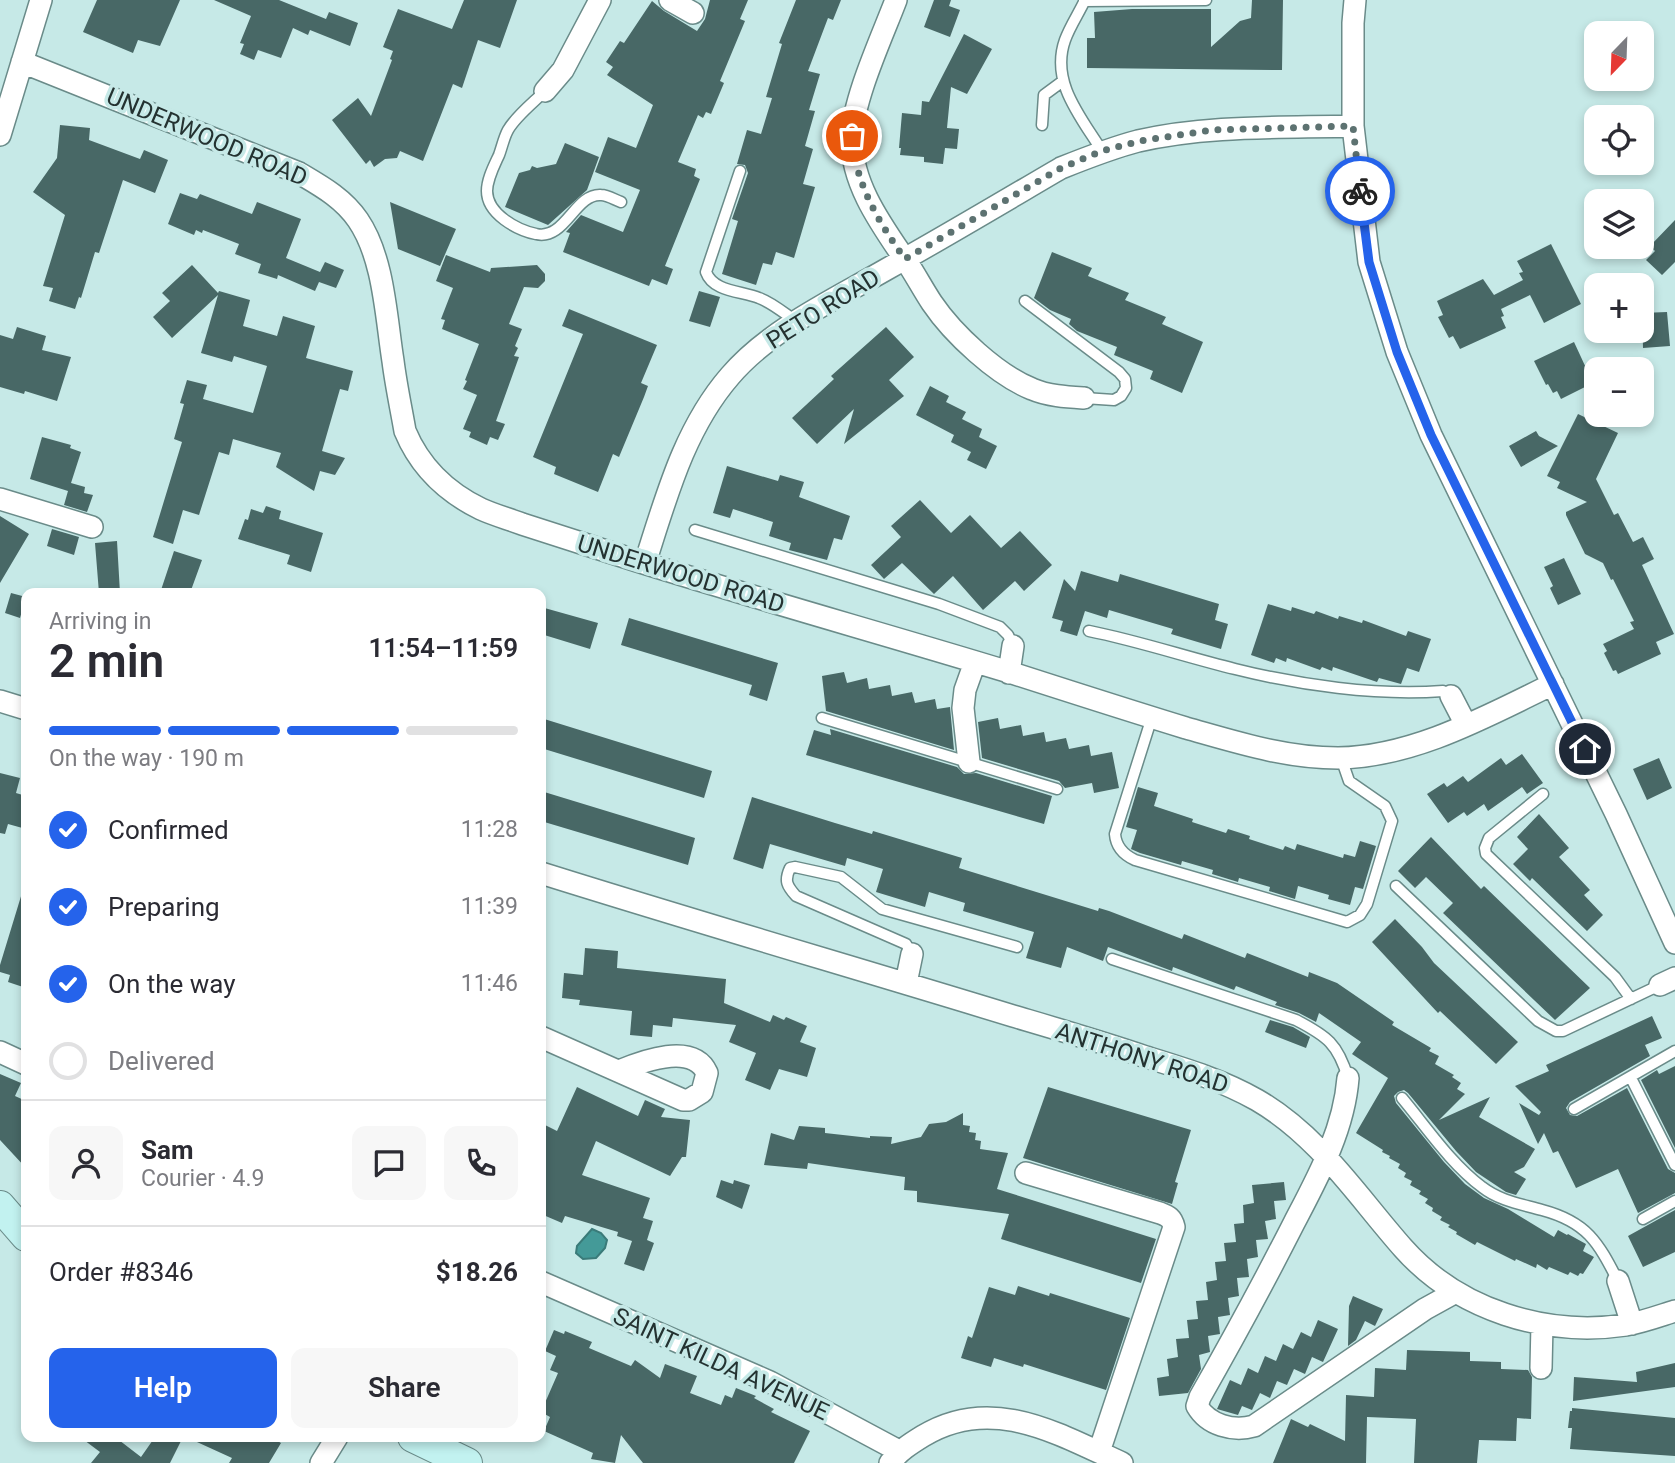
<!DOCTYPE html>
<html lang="en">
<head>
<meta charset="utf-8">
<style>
	body { margin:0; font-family:Roboto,sans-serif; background:#f7f7f7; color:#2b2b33; height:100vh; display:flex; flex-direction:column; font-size:26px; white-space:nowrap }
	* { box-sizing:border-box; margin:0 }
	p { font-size:23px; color:#7c7c81 }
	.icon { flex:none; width:38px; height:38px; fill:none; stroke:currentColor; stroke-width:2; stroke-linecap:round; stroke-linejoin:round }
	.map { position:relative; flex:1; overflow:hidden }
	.details { position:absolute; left:21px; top:588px; width:525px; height:854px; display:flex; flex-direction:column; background:#fff; border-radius:14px; box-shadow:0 4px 10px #0003 }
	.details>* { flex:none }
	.needle { width:46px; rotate:203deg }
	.controls { position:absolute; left:1584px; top:21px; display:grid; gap:14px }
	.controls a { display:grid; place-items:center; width:70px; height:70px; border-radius:14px; background:#fff; box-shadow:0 4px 10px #0003; font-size:35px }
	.pin { position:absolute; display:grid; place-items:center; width:60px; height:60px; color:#fff; margin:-30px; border:4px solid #fff; border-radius:50%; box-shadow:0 2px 7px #0007 }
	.courier { position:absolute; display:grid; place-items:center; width:70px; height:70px; margin:-35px; border:5px solid #2563eb; border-radius:50%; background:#fff; color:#222; box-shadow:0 2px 9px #0007 }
	.summary em { font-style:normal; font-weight:600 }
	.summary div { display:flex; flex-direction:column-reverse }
	.summary { display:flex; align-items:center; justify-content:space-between; height:119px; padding:0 28px }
	h1 { font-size:46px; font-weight:600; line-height:52px }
	.bar { display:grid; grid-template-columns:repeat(4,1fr); gap:10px 7px; align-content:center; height:84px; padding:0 28px }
	.bar i { height:9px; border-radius:5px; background:#e1e1e2 }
	.bar .current { background:#2563eb }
	.bar p { grid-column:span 4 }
	.line { display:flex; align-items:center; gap:18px; padding:0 28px; border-top:2px solid #e1e1e2 }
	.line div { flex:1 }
	.round { display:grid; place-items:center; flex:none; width:74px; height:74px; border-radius:14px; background:#f7f7f7 }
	ol { padding:0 28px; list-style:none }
	li { display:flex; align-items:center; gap:21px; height:77px }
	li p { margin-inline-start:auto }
	li .icon { padding:7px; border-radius:50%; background:#2563eb; color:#fff; stroke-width:4 }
	li:last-child { color:#7c7c81 }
	li i { width:38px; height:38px; border:4px solid #e1e1e2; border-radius:50% }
	.action { display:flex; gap:14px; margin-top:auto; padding:14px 28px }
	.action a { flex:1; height:80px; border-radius:14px; background:#2563eb; color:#fff; font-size:28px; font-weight:600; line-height:80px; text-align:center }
	.action a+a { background:#f7f7f7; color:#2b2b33 }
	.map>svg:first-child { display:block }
</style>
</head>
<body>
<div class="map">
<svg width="1675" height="1463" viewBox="0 0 1675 1463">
	<rect width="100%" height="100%" fill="#c6e9e7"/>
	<path fill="#449a98" stroke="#3a7b79" stroke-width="2" d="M592 1229 601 1233 607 1240 605 1248 596 1258 583 1259 576 1253 577 1246Z"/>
	<path fill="#486866" d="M97 0H180L160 46 138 40 133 53 83 32Z
		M214 0H279L326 19 329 12 358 23 350 46 310 30 308 35 293 28 281 58 258 50 254 60 240 54 244 44 240 43 251 16Z
		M464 0H517L500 48 478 40 462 88 453 84 423 161 400 151 397 158 385 159 374 167 370 160 366 164 332 120 358 98 371 116 392 60 390 59 393 51 383 47 398 9 452 29Z
		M710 0H748L740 19 745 21 720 81 724 83 711 114 706 112 703 118 698 115 678 162 696 169 694 176 700 179 665 266 673 269 667 285 652 279 649 286 563 252 570 233 566 232 581 215 623 232 640 190 595 172 608 137 636 148 653 105 607 75 613 67 606 62 620 41 624 43 652 1 664 11 697 31 705 19Z
		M796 0H841L833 20 828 18 808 71 820 74 809 110 815 111 805 146 813 149 803 184 815 187 794 258 776 252 772 265 763 263 756 285 722 274 738 221 732 219 748 173 745 165 737 164 747 130 761 134 772 98 766 97 782 44 779 43Z
		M934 0H951L949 6 960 10 950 37 924 27Z
		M1252 0H1283L1282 70 1087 68V38H1095L1094 12 1132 9H1211V47L1240 21 1251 18Z
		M964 34 992 49 967 94 951 87 947 128 959 129 957 149 945 148 943 164 924 162V157L900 155 901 148H899L902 113 921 115 922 101 929 102Z
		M60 125 90 128 89 140 140 159 144 150 168 160 155 193 123 180 99 253 95 252 81 298 79 297 75 309 49 301 53 288 43 286 65 215 33 192 57 158Z
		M565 143 599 157 587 190 548 225 505 207 519 173 530 170 532 166 537 168 556 164Z
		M180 193 197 199 200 194 252 214 257 202 301 219 286 258 320 272 325 262 344 270 336 288 319 282 315 291 278 275 277 279 258 273 261 264 235 254 239 244 203 230 202 233 196 230 194 235 168 224Z
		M390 202 456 229 440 266 398 249Z
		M1675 220V262L1662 275 1646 260 1655 251 1650 246Z
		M1551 244 1581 304 1544 323 1530 295 1501 309 1504 316 1501 317 1506 328 1460 349 1453 336 1449 338 1438 317 1443 315 1437 301 1483 279 1494 295 1523 280 1519 273 1523 272 1517 261Z
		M1052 252 1092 268 1088 276 1129 293 1125 300 1166 317 1162 324 1203 342 1182 393 1150 379 1153 371 1114 355 1117 347 1077 331 1069 324 1071 319 1050 310 1034 298Z
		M446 255 490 272 491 268 537 265 545 274V281L538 288 524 287 509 324 522 329 515 346 518 348 514 356 519 357 496 421 505 424 498 440 490 437 487 445 469 437 471 432 463 429 477 395 463 389 467 381 465 380 479 344 442 329 445 320 441 319 453 288 436 281Z
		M192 265 218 293 219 291 250 300 243 326 277 336 283 316 315 326 306 358 353 371 348 391 340 389 322 451 345 458 335 475 320 471 314 491 276 467 281 453 233 439 229 455 219 452 199 515 183 510 173 544 153 537 182 442 174 439 184 404 180 403 187 380 207 385 203 399 253 413 267 366 234 356 232 362 201 353 218 295 172 338 153 317 170 301 162 293Z
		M699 291 720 297 710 327 689 321Z
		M569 309 657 345 641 383 648 386 644 397 619 457 613 454 598 492 554 474 556 467 533 457 583 334 562 326Z
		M1667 312 1670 346 1643 348 1642 313Z
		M17 327 46 336 42 350 71 357 57 401 25 391 24 394 0 387V335L13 339Z
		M886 327 914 357 889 380 904 396 844 444 854 409 817 444 792 418 834 379 831 376Z
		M1574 342 1593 383 1561 399 1557 391 1553 393 1548 384 1546 385 1534 361Z
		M930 386 949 396 946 402 966 412 962 419 982 429 979 437 997 446 986 469 967 460 971 452 951 442 954 435 916 415Z
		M1578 414 1618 433 1596 479 1614 515 1618 513 1633 542 1643 537 1654 559 1642 565 1674 634 1656 642 1661 654 1618 674 1616 670 1613 671 1604 653 1607 651 1603 644 1634 629 1630 622 1634 621 1613 579 1611 580 1603 563 1585 554 1566 515V512L1587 502 1557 488 1560 482 1547 476Z
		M1536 431 1539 436 1558 446 1521 467 1509 446Z
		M42 437 71 445 70 448 81 452 71 483 85 487 84 493 93 495 87 512 64 505 68 491 30 479Z
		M727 466 778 481 780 475 804 482 799 497 850 516 842 540 834 538 827 560 789 550 791 543 769 536 773 522 733 509 730 518 713 513Z
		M920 500 951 533 970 515 1001 548 1020 531 1052 565 1024 591 1015 581 983 610 953 576 934 594 902 563 884 579 871 565 901 537 891 526Z
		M266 506 281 511 279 519 323 533 311 572 287 564 290 555 238 539 245 519 248 520 251 509 263 513Z
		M0 516 29 534 0 583Z
		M52 529 79 537 74 555 47 546Z
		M117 541 120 593H99L95 543Z
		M174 551 202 560 190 593H160Z
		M1564 558 1581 594 1558 605 1550 588 1553 586 1544 567Z
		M1081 571 1118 582 1120 574 1219 604 1215 620 1228 624 1221 649 1171 634 1173 629 1109 610 1107 618 1085 611 1077 636 1060 631 1063 621 1052 618 1064 579 1075 591Z
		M11 593 26 597 20 618 5 613Z
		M1268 604 1291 611 1292 607 1314 614 1316 611 1338 619 1339 616 1362 623 1363 620 1406 636 1408 631 1431 639 1419 672 1407 668 1401 684 1379 678 1377 682 1333 667 1332 671 1322 667 1320 670 1287 658 1286 662 1276 658 1274 663 1251 655Z
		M541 607 598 623 590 649 541 634Z
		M629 618 778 663 767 701 749 695 752 685 621 645Z
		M844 672 847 683 867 678 869 689 890 685 892 696 912 692 915 703 935 699 937 709 950 707 954 750 826 711 822 676Z
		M541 718 712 771 704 798 541 748Z
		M998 718 1000 729 1021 725 1023 736 1044 732 1046 742 1066 738 1069 749 1089 745 1091 756 1112 752 1119 788 1094 793 1092 783 1065 788 1059 781 982 758 978 722Z
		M830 729 957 767 964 774 976 773 1052 796 1044 824 806 755 814 730 831 735Z
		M1522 754 1543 783 1527 794 1522 787 1488 811 1484 804 1467 816 1464 812 1448 823 1427 794 1444 783 1447 787 1463 776 1468 782 1501 758 1506 765Z
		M1659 758 1672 788 1647 800 1633 769Z
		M0 773 20 778 16 793 26 796V829L8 824 5 834 0 833Z
		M1138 787 1158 793 1154 806 1193 819 1192 822 1226 833 1228 829 1250 836 1249 839 1283 850 1285 846 1295 850 1297 844 1343 858 1344 854 1355 857 1360 841 1376 846 1363 889 1355 887 1350 905 1328 899 1329 895 1298 886 1295 899 1269 891 1270 887 1239 878 1238 882 1212 874 1213 870 1182 861 1181 865 1140 853 1131 849 1137 830 1126 827Z
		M541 791 695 838 688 865 541 821Z
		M752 797 835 823 872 834 873 831 962 858 959 868 1098 911 1099 908 1109 911 1182 939 1184 934 1245 958 1247 953 1308 977 1309 972 1337 983 1394 1022 1392 1025 1431 1048 1429 1051 1439 1056 1435 1064 1454 1075 1452 1077 1461 1083 1457 1089 1465 1094 1439 1120 1490 1097 1479 1117 1535 1149 1524 1167 1514 1172 1526 1179 1516 1195 1506 1192 1476 1172 1456 1151 1408 1093 1404 1090 1398 1092 1394 1096 1396 1103 1444 1162 1465 1184 1484 1198 1508 1209 1554 1237 1558 1230 1567 1235 1568 1234 1586 1244 1583 1251 1594 1257 1583 1274 1580 1273 1578 1276 1570 1272 1568 1275 1549 1267 1547 1270 1537 1264 1536 1268 1516 1259 1515 1261 1477 1242 1475 1245 1456 1234 1457 1232 1448 1227 1450 1225 1440 1220 1442 1217 1432 1211 1433 1208 1425 1203 1428 1199 1419 1194 1421 1191 1410 1185 1412 1181 1404 1177 1406 1173 1398 1168 1400 1164 1389 1158 1390 1156 1382 1152 1383 1150 1356 1133 1388 1078 1352 1054 1361 1042 1319 1013 1316 1022 1299 1013 1275 1005 1277 1002 1236 986 1234 990 1173 967 1172 971 1108 947 1103 961 1067 947 1061 968 1026 958 1034 932 963 911 965 903 929 892 925 907 876 892 883 869 847 858 845 866 770 844 763 869 733 859Z
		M1539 814 1569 848 1559 857 1590 890 1584 895 1603 915 1587 931 1532 878 1530 881 1513 864 1528 849 1517 837Z
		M1431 837 1481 889 1484 886 1590 988 1555 1020 1443 913 1453 903 1426 877 1415 888 1398 871Z
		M22 893 26 894V988L8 982 10 975 0 972V965Z
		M1395 919 1422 947 1434 963 1518 1042 1496 1064 1440 1011 1438 1013 1372 942Z
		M585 948 618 951 617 968 726 979 724 1003 770 1022 773 1015 784 1020 786 1017 807 1026 800 1042 816 1048 807 1077 779 1069 770 1090 745 1080 756 1053 729 1042 736 1025 673 1018 672 1027 653 1025 652 1037 630 1035 632 1011 579 1005 580 1000 562 998 564 973 583 975Z
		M1652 1016 1662 1038 1645 1045 1650 1056 1570 1102 1566 1108 1570 1115 1577 1116 1627 1088 1668 1169 1675 1173V1193L1638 1213 1618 1169 1576 1188 1558 1151 1553 1153 1544 1133 1538 1144 1519 1103 1539 1115 1541 1112 1515 1086 1549 1071 1546 1065Z
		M1270 1020 1293 1027 1310 1037 1306 1048 1265 1032Z
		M1675 1066V1148L1641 1080 1657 1070 1659 1074Z
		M0 1074 21 1083 15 1096 26 1101V1168L0 1140Z
		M577 1087 638 1116 645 1100 665 1109 661 1117 690 1120 686 1157H682L670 1176 596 1141 582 1175 650 1198 643 1218 653 1221 647 1240 654 1243 644 1271 624 1264 632 1241 617 1236 618 1232 565 1216 562 1223 541 1214V1123L557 1131Z
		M1048 1087 1191 1130 1175 1182 1178 1183 1172 1204 1023 1158Z
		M963 1113V1125L970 1126 969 1132 976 1133 975 1140 981 1141 980 1149 1008 1153 997 1189 1156 1239 1141 1283 1001 1239 1009 1214 917 1202V1191L904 1190 905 1177 808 1163 807 1169 764 1165 771 1133 794 1140 799 1126 825 1128V1133L870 1138V1136L892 1137 891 1144 921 1137 929 1124 946 1122Z
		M721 1180 733 1184 734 1180 750 1185 742 1209 716 1197Z
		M1284 1182 1286 1200 1274 1201 1276 1219 1265 1221 1268 1239 1256 1240 1258 1257 1247 1259 1249 1277 1237 1278 1239 1296 1228 1298 1230 1315 1218 1317 1220 1334 1208 1336 1210 1352 1199 1355 1201 1369 1188 1393 1159 1396 1157 1378 1169 1376 1167 1359 1178 1357 1176 1339 1189 1338 1187 1320 1198 1319 1196 1301 1208 1300 1206 1282 1217 1280 1215 1262 1226 1261 1224 1243 1236 1242 1234 1224 1244 1223 1243 1205 1254 1203 1252 1185Z
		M1675 1210V1252L1643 1267 1628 1236Z
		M1018 1286 1049 1296 1050 1293 1130 1318 1106 1390 1024 1364 1023 1367 994 1358 991 1367 961 1358 968 1336 972 1338 989 1287 1015 1295Z
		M1353 1296 1383 1309 1375 1326 1365 1321 1356 1340 1348 1346 1349 1306Z
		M1318 1320 1338 1329 1323 1362 1312 1357 1305 1374 1294 1369 1287 1385 1277 1381 1270 1398 1260 1393 1252 1410 1242 1406 1238 1415 1217 1409 1230 1380 1241 1385 1248 1368 1258 1373 1265 1356 1276 1361 1283 1344 1293 1349 1301 1332 1311 1337Z
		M554 1330 564 1334 565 1331 592 1342 589 1348 631 1366 635 1360 660 1378 665 1364 697 1376 690 1393 721 1405 725 1395 732 1398 736 1388 756 1396 754 1398 774 1409 771 1412 810 1431 794 1463H643L621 1435 615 1463 591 1459 593 1453 544 1431 550 1417 541 1412 558 1373 550 1370 556 1356 545 1351Z
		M1407 1350 1470 1352V1361L1501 1362V1369L1528 1370 1532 1377 1531 1419 1517 1418 1516 1441 1479 1440 1477 1463H1414L1416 1419 1367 1417 1366 1463H1273L1291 1419 1308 1427 1310 1424 1345 1441 1346 1395 1374 1397 1375 1368 1406 1370Z
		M1675 1363V1387L1573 1401 1574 1377 1637 1382 1636 1372Z
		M1572 1408 1675 1418V1456L1570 1449 1572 1428H1568L1570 1411H1572Z
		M80 1437H115L141 1457 155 1437H183L170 1463H91L100 1452Z
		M186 1437H271L281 1443 269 1463H229L232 1458Z"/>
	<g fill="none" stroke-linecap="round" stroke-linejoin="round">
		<defs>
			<path id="lane" d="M1085 0C1079 13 1070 26 1065 40 1050 82 1081 117 1102 151
				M1084 1 1206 0
				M545 91C533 103 516 116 508 130 504 137 502 147 499 155 494 166 487 179 487 191 487 214 517 230 536 234 565 241 575 193 601 195 608 195 615 200 621 202
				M1042 125 1044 95 1063 81
				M740 171 706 272C713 292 742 291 759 298 773 303 785 314 797 322
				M1025 301 1119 372 1125 379 1126 388 1121 396 1114 400 1084 398
				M695 530 939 604 1000 627 1008 635 1013 646
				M1089 631C1139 641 1186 657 1235 669 1299 685 1376 696 1443 691L1451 696
				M1152 717 1115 834C1116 847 1124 855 1135 860L1347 922 1360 915 1367 904 1392 821 1385 806 1349 781 1341 758
				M822 718 1057 789
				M1543 794 1489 838 1485 848 1486 854 1615 977 1631 999
				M1396 886 1538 1021 1556 1031H1563L1660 985
				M912 954 906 944 796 896C787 886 784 881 790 868L795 867 841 877 882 909 1017 947
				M1112 959 1296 1020C1327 1036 1338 1044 1348 1078
				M1631 1078 1675 1165
				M1402 1098C1427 1128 1451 1164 1482 1187 1500 1201 1521 1204 1542 1210 1587 1222 1598 1242 1618 1281
				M1574 1109 1675 1051
				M1643 1219 1675 1201"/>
			<path id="street" d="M670 0 693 13
				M896 0C882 37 853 99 852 137 850 181 880 223 904 258 914 272 922 288 932 303 953 334 997 375 1032 389 1048 396 1067 397 1084 398
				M1355 0 1353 23V126L1369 262 1397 352 1431 435 1616 814 1675 943
				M22 62 299 173C321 186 343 198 358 220 384 258 386 317 393 361 396 385 401 408 405 431 420 467 446 492 481 509 494 515 509 519 522 524 559 536 597 548 634 560 758 599 884 634 1009 672 1068 691 1127 710 1186 728 1236 742 1285 758 1338 758 1414 757 1487 716 1553 684
				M545 91 563 70 600 0
				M0 135 41 0
				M0 499 92 527
				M645 563C666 498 684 429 730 376 769 330 835 299 887 269 946 236 1003 202 1061 168 1086 158 1111 148 1138 141 1207 125 1281 128 1353 126
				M1009 673 1013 646
				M1451 696 1466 725
				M0 701 26 709
				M969 762 963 708 965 690 975 662
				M541 873C697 922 856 968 1013 1016 1057 1029 1102 1042 1146 1057 1185 1069 1222 1080 1257 1100 1319 1136 1357 1196 1403 1248 1458 1310 1545 1337 1626 1325 1643 1322 1659 1316 1675 1311
				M906 983 912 954
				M1660 985 1675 978
				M541 1037 683 1100H689L702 1092 707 1073C693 1042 643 1061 619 1071
				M0 1052 26 1064
				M1348 1078C1344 1130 1318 1177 1294 1223 1264 1282 1233 1339 1200 1397L1197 1406C1208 1425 1233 1432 1254 1426L1425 1309 1454 1293
				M1026 1173 1160 1213C1168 1216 1172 1218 1174 1227L1099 1452
				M1618 1281 1632 1324
				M541 1282 770 1382 899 1451
				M1541 1368 1542 1324
				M321 1463 337 1437
				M890 1463C899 1451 910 1444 923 1436 992 1394 1058 1434 1122 1463"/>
			<path id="secondary" d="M0 1206 26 1236
				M413 1437 467 1463"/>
		</defs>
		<use href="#lane" stroke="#6a8b89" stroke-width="13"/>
		<use href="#street" stroke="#6a8b89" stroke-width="24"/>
		<use href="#secondary" stroke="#6a8b89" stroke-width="32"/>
		<use href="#lane" stroke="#fff" stroke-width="10"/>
		<use href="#street" stroke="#fff" stroke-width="21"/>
		<use href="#secondary" stroke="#c2f2f0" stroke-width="30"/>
	</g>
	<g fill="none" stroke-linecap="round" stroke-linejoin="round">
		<path stroke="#5d7271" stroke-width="7" stroke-dasharray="0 12.6" d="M852 136C855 183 878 221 905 259L1061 168 1102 151 1140 141 1212 130 1353 126 1360 191"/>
		<path stroke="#2563eb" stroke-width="9" d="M1360 191 1369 262 1397 352 1431 435 1585 749"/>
	</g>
	<g text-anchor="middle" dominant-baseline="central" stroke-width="7" stroke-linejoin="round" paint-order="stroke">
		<g font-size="24" fill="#243231" stroke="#c6e9e7">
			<text transform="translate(207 137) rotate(23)">UNDERWOOD ROAD</text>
			<text transform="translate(823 309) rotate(-32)">PETO ROAD</text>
			<text transform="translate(681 574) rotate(17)">UNDERWOOD ROAD</text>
			<text transform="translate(1142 1058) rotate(18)">ANTHONY ROAD</text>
			<text transform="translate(721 1364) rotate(25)">SAINT KILDA AVENUE</text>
		</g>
	</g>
</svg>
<div class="controls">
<a><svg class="needle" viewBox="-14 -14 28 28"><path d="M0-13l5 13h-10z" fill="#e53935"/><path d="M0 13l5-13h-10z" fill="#7c7c81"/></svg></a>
<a><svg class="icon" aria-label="locate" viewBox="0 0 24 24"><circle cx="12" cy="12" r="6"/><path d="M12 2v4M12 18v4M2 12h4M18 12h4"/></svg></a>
<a><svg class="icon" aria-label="layers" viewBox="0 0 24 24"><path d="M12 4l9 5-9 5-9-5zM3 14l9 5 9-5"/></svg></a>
<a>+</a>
<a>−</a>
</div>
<div class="pin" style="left:852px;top:136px;background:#ea580c"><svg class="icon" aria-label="bag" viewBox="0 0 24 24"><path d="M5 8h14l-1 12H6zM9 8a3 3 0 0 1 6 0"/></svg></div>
<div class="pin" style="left:1585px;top:749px;background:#1f2937"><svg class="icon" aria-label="home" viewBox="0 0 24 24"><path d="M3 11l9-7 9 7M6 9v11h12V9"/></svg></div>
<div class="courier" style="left:1360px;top:191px"><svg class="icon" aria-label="bike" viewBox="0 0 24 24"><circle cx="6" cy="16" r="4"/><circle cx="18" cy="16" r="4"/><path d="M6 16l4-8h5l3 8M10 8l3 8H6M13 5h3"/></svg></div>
<section class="details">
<div class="summary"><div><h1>2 min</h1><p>Arriving in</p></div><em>11:54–11:59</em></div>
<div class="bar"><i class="current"></i><i class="current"></i><i class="current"></i><i></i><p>On the way · 190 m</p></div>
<ol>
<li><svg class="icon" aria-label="check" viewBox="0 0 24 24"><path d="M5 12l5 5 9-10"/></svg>Confirmed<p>11:28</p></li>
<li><svg class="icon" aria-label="check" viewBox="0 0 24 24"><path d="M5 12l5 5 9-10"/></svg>Preparing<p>11:39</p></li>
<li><svg class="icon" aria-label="check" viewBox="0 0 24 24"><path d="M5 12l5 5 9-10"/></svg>On the way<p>11:46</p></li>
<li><i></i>Delivered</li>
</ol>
<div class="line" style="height:126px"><a class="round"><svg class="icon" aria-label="person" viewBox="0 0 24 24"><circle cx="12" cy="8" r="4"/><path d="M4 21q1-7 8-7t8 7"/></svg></a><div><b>Sam</b><p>Courier · 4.9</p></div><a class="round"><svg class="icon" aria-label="chat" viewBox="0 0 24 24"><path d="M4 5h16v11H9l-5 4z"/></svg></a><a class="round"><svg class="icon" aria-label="phone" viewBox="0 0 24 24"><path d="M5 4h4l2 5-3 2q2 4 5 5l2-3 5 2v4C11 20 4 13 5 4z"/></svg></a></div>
<div class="line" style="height:91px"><div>Order #8346</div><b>$18.26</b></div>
<div class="action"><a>Help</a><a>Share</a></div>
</section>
</div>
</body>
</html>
